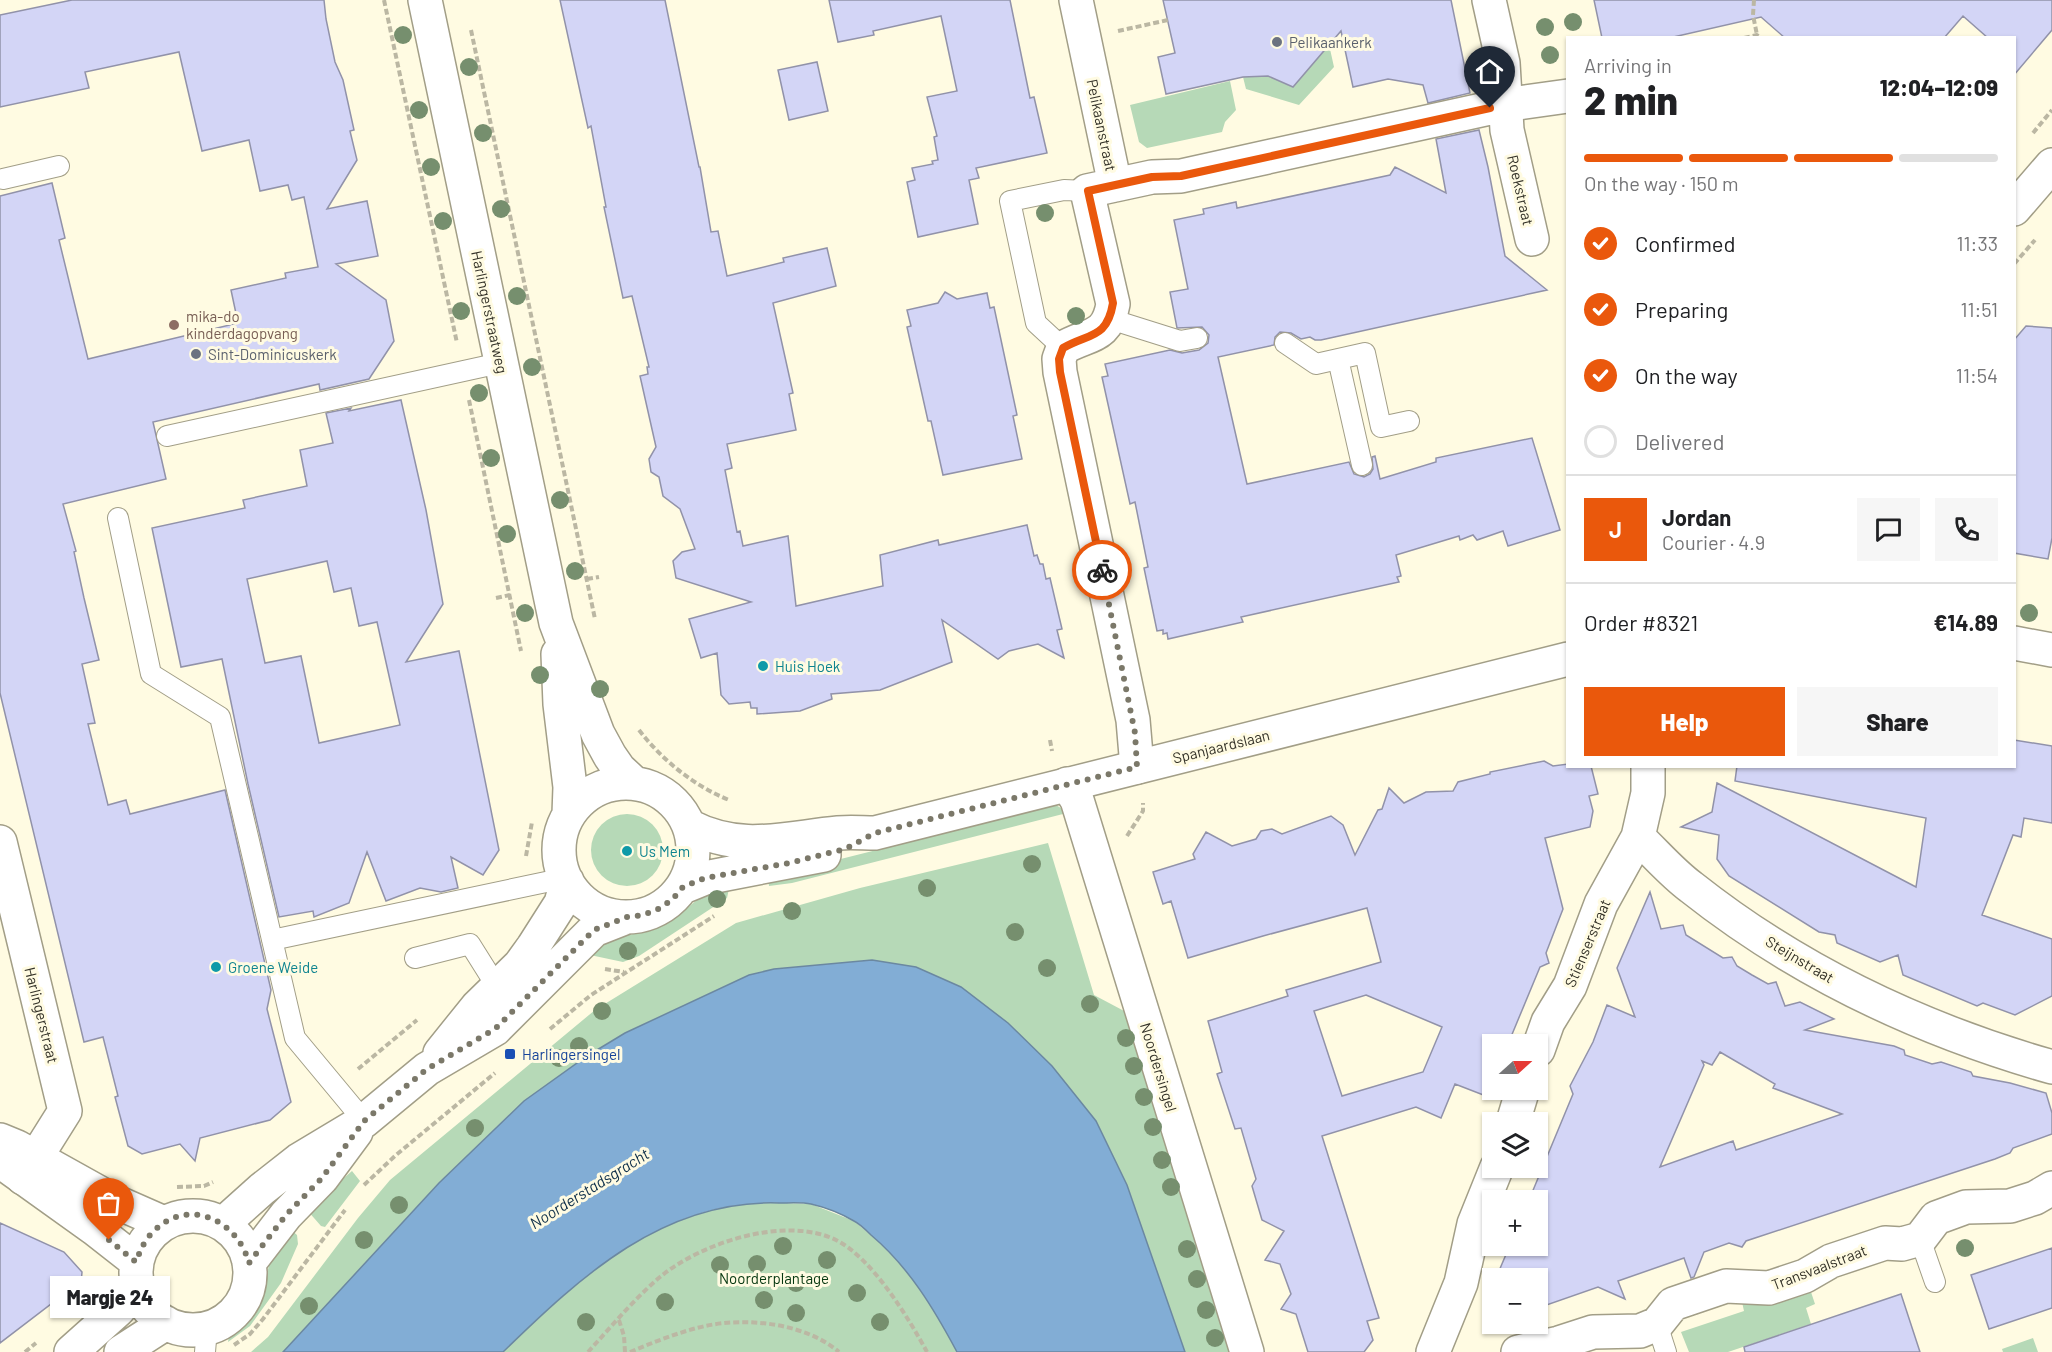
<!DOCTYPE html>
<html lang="en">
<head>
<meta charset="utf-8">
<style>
	body { margin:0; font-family:Barlow,sans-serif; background:#f6f6f6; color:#202124; height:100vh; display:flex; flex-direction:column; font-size:22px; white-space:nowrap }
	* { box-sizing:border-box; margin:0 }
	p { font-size:20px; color:#757577 }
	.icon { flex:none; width:33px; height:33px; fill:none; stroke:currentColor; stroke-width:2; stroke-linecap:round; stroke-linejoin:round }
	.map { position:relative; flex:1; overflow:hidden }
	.side { position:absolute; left:1566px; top:36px; width:450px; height:732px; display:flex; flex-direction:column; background:#fff; border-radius:0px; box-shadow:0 2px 4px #0004 }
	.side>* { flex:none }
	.needle { width:39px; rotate:69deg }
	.controls { position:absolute; left:1482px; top:1034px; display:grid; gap:12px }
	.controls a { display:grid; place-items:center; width:66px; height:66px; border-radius:0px; background:#fff; box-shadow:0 2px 4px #0004; font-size:30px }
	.pin { position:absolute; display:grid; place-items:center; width:51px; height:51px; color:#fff; margin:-62px -26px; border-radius:50% 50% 50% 0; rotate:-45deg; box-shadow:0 0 6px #0007 }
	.pin .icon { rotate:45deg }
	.courier { position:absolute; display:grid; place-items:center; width:60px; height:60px; margin:-30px; border:4px solid #ea580c; border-radius:50%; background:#fff; color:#222; box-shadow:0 2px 8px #0007 }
	.bubble { position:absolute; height:42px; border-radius:0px; background:#fff; box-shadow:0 2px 4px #0004; font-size:20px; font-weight:800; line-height:42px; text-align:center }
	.summary em { font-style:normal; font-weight:800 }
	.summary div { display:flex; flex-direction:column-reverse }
	.summary { display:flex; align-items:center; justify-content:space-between; height:102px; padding:0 18px }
	h1 { font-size:39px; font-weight:800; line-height:45px }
	.bar { display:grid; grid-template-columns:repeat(4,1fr); gap:9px 6px; align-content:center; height:72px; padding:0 18px }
	.bar i { height:8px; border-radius:4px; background:#e0e0e0 }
	.bar .selected { background:#ea580c }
	.bar p { grid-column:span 4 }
	.line { display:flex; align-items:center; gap:15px; padding:0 18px; border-top:2px solid #e0e0e0 }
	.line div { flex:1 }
	.round { display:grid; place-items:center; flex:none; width:63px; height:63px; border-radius:0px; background:#f6f6f6 }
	ol { padding:0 18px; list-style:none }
	li { display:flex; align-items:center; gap:18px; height:66px }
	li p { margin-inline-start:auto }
	li .icon { padding:6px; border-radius:50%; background:#ea580c; color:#fff; stroke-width:4 }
	li:last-child { color:#757577 }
	li i { width:33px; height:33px; border:3px solid #e0e0e0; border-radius:50% }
	.primary-button { display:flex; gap:12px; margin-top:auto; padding:12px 18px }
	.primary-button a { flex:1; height:69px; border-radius:0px; background:#ea580c; color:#fff; font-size:24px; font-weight:800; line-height:69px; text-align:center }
	.primary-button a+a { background:#f6f6f6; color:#202124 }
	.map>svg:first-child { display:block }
</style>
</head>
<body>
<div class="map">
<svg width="2052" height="1352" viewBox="0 0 2052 1352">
	<rect width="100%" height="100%" fill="#fffbe2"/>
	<path fill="#b6d9b7" d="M1330 49 1334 67 1299 105 1246 89 1243 77 1248 66 1292 87 1325 50Z
		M1230 81 1236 110 1225 122 1222 132 1147 148 1139 142 1130 105Z
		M1056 805 1064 810 1063 814 792 883 769 886 768 878 769 877Z
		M591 850a36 36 0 1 1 72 0a36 36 0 1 1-72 0Z
		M1048 843 1094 995 1126 1012 1230 1352H1185L1127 1185 1096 1121 872 960 774 969 749 975 625 1033 587 1056 524 1101 439 1183 283 1352H251L268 1337 358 1218 390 1180 595 1010 736 923 860 888Z
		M730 884 727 898 639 956 623 962 590 955C609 933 634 937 658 927 676 921 688 905 704 895 712 890 722 887 730 884Z
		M352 1171 360 1181 325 1227 321 1226 307 1210Z
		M758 1202 811 1204 854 1221 879 1242 908 1272 939 1318 957 1352H503C550 1306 599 1261 657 1229 684 1215 728 1206 758 1202Z
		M290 1229 297 1235 298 1244 281 1283 250 1326 228 1342 229 1336 243 1325 257 1307 264 1289 271 1255Z
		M1810 1289 1815 1304 1806 1308 1811 1324 1728 1352H1689L1681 1332 1744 1311 1742 1302Z
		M2033 1338 2038 1352H2003L2002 1349Z"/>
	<path fill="#82add5" stroke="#6b88a1" stroke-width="1.5" d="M872 960 916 967 961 987 1008 1023 1052 1066 1096 1121 1127 1185 1185 1352H957C934 1309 909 1267 871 1235 866 1230 860 1224 854 1221 842 1214 824 1207 811 1204 802 1202 789 1203 779 1203 664 1199 581 1276 503 1352H283L439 1183 524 1101 587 1056 625 1033 749 975 774 969Z"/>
	<path fill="#d3d5f6" stroke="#9192a9" stroke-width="1.5" fill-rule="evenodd" d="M72 0H324L326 19 335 62 343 80 354 130 350 131 357 160 327 209 367 201 378 256 336 264 386 300 394 341 369 379 320 390 319 384 153 422 166 479 63 504 76 551 74 552 84 598 99 660 82 664 95 723 88 724 108 805 126 800 130 814 225 790 271 990 267 1009 291 1102 270 1120 200 1138 195 1161 180 1144 142 1154 128 1146 115 1097 118 1096 103 1037 84 1042 0 693V196L52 183 65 238 59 240 88 359 238 323 231 290 286 278 285 273 318 267 304 197 292 200 288 185 260 191 249 140 202 151 179 52 85 72 89 88 0 107V15Z
		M560 0H665L699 167H700L711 232 718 231 727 276 784 262 783 258 827 248 836 286 773 303 793 393 789 394 796 430 727 444 732 468 725 470 737 532 740 531 743 546 788 536 796 606 883 586 880 555 938 540 939 545 1027 525 1034 556 1037 555 1040 564H1043L1046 579 1050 578 1062 629 1057 630 1064 658 1038 644 1009 651 998 659 942 620 952 662 880 690 831 694 832 699 800 711 757 714V708H751L750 702 729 704 721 695 717 653 701 658 689 619 751 602 676 578 673 561 682 552 695 549 680 509 663 496 659 477 651 472 649 459 656 447 640 376 648 374 647 367H649L632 296 623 298 604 207H606L591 126 588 128Z
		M829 0H1010L1030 98 1034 97 1047 153 976 168 979 178 969 180 978 224 918 237 907 182 915 180 912 168 933 164 932 161 938 160 934 137 937 136 927 97 957 91 941 16 873 31 874 35 838 42Z
		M1163 0H1451L1470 93 1428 103 1423 85 1388 79 1353 87 1341 31 1293 87 1268 76 1243 77 1166 94 1158 57 1175 53Z
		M1594 0H2052V30L2014 75V38H1988L1963 16 1944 38H1785L1761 17 1669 38H1602Z
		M817 62 828 111 789 120 778 70Z
		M1479 130 1488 167 1505 256 1547 290 1321 340H1315L1310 337 1301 339 1291 333 1280 332 1275 337 1274 345 1218 357 1247 484 1349 462 1354 474 1364 477 1370 474 1373 469 1372 457 1375 456 1380 479 1436 462V458L1532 438 1560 530 1508 546 1503 531 1477 540 1473 535 1460 540 1459 536 1396 555 1401 576 1397 577 1399 582 1241 617 1243 622 1168 639 1167 633 1163 634V630L1157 631 1144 568 1148 567 1135 502 1130 504 1102 377 1108 376 1105 364 1170 350 1182 353 1199 350 1208 343 1209 335 1202 327 1177 328 1170 292 1188 289 1174 220 1204 214 1203 209 1236 202 1237 208 1390 175 1395 167 1446 193 1436 139Z
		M945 292 957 299 987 293 990 308 994 307 1017 415 1013 416 1022 459 943 475 931 421H928L922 394 907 327 911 326 907 310 938 303Z
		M2026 326 2052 328V538L2048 559 2014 553V340Z
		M401 400 426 510 443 604 406 662 459 651 499 850 483 875 451 857 458 888 441 892 420 888 386 901 367 852 349 903 314 917 313 911 279 917 248 784 222 659 181 667 152 528 245 508 243 500 307 486 300 450 333 443 326 413 351 408 349 411ZM327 561 334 592 351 588 359 626 377 622 400 725 319 743 301 656 265 663 247 579Z
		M2014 740 2052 746V823L2024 818 2021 837 2013 835 1982 915 2052 939V996L2015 1015 1983 1003 1977 1006 1903 975 1898 955 1880 962 1837 943 1835 935 1819 932 1729 876 1717 859 1719 835 1681 827 1712 812 1717 783 1916 887 1926 818 1735 781 1737 766H2014Z
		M1544 761 1553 766 1568 764V766H1591L1598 794 1589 796 1593 811 1590 827 1545 838 1563 909 1546 953 1549 963 1540 967 1508 1044H1492V1081L1486 1096 1455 1084 1441 1118 1416 1107 1322 1136 1379 1318 1367 1321 1373 1340 1364 1352H1308L1296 1314 1281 1309 1291 1294 1280 1264 1265 1260 1284 1231 1262 1220 1252 1186 1256 1179 1241 1128 1235 1129 1217 1074 1222 1072 1208 1021 1288 996 1286 990 1381 962 1367 908 1263 936 1188 958 1171 901 1163 904 1153 872 1195 859 1193 854 1206 832 1232 846 1256 839 1261 831 1272 829 1282 834 1331 816 1343 825 1355 855 1378 810 1382 809 1389 788 1404 803 1426 792 1453 791 1458 782 1490 774V772ZM1366 995 1442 1027 1423 1072 1342 1096 1314 1011Z
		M1650 892 1661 929 1683 925 1686 935 1723 958 1732 957 1737 966 1752 975 1768 984 1776 982 1785 1006 1800 1002 1834 1019 1805 1030 1894 1046 1904 1050 1905 1055 1932 1064 1941 1062 1971 1072 1973 1076 2010 1083 2046 1093 2052 1113V1134L2013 1148 2010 1153 1995 1159 1746 1241 1742 1247 1729 1243 1704 1252 1694 1277 1691 1278 1684 1258 1618 1281 1625 1299 1598 1287 1538 1308V1278H1496L1510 1245H1538V1200H1529L1573 1094 1570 1086 1593 1042 1607 1005 1635 1017 1617 968ZM1720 1052 1775 1084 1773 1088 1842 1114 1736 1150 1733 1141 1660 1167 1704 1065 1702 1061 1712 1065Z
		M0 1223 64 1252 82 1272 81 1284 60 1300 59 1298 0 1343Z
		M2052 1248V1308L1989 1329 1971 1275Z
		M1492 1287V1323H1491L1485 1304Z
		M1901 1294 1920 1352H1745L1744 1347Z"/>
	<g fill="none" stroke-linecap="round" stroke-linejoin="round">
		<defs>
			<path id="service" d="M3 179 59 166
				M1110 319 1180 341 1197 338
				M1285 343 1316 364 1365 353 1381 427 1409 421
				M1063 348 1036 323 1010 201 1064 190 1087 191
				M1338 359 1362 465
				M167 436 500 363
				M118 518 151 674 220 717 295 1038 364 1121
				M272 940 565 878
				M415 958 470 944 497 987
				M1920 1239 1935 1282
				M1657 1324 1666 1352
				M205 1352 207 1328"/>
			<path id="minor" d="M1076 0 1115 185 1087 191 1113 304C1107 339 1089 333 1063 348L1059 359 1060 372 1133 720 1137 767
				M1489 0 1503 63 1507 130 1532 239
				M1115 185 1152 177 1181 176 1504 105 1568 96
				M2014 643 2052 650
				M1067 784 1077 800 1247 1352
				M1638 837C1656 854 1672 873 1691 887 1797 971 1922 1030 2052 1067
				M0 842 65 1111 23 1178
				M1538 1050 1548 1022 1570 986 1601 904 1638 837 1648 793V766
				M1513 1122 1523 1089
				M1433 1352 1461 1283 1474 1224 1497 1167
				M1518 1352 1559 1343 1593 1332 1640 1331 1657 1324 1673 1304 1726 1286 1769 1288 1805 1276 1831 1261 1885 1243 1902 1244 1920 1239 1936 1218 1966 1207 2010 1206 2035 1198 2052 1188"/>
			<path id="secondary" d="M425 0 556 623 598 734 610 756 619 769 633 782
				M2014 209 2052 165
				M558 654 560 704 570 787 569 814
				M559 850a67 67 0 1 1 134 0a67 67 0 1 1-134 0Z
				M689 826C741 853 784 838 838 833 850 832 863 833 875 833L1568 659
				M683 887 705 878 824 855
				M440 1053 477 1007 520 965 533 947 561 903 567 881
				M0 1140 17 1147 114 1201 164 1223
				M0 1161 95 1229 137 1262
				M136 1273a57 57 0 1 1 114 0a57 57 0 1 1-114 0Z
				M223 1224 262 1189 299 1160 364 1121 427 1069 495 1029 594 930 627 917
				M249 1263 286 1215 322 1178 356 1132
				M71 1352 118 1310 138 1287
				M121 1352 166 1323"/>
		</defs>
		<use href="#service" stroke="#a29e87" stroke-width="22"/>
		<use href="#minor" stroke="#a29e87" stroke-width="36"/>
		<use href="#secondary" stroke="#a29e87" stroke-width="36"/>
		<path stroke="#bbb7a3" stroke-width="4" stroke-dasharray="6 3" stroke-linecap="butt" d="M384 0 457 343
			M1754 0 1753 15 1757 35
			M471 30 595 619
			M1118 31 1168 20
			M1744 38 1757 35 1761 38
			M2033 133 2052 110
			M2014 264 2035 240
			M469 400 521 651
			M587 579 599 577
			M496 598 510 595
			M639 730C662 760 694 786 729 800
			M1050 740 1052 751
			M1127 836 1143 811V803
			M526 856 532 822
			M605 969 624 972
			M550 1029 591 995 714 916
			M358 1069 417 1020
			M364 1185 396 1155 495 1073
			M177 1187 204 1186 213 1182
			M619 1320 624 1336 625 1352
			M234 1345 250 1334 263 1319 345 1210
			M25 1352 36 1343
			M588 1352C611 1327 634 1299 660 1277 701 1243 785 1215 836 1240 872 1258 908 1317 927 1352
			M630 1352C654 1342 679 1332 705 1326 747 1317 805 1323 839 1352"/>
		<use href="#service" stroke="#fff" stroke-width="20"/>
		<use href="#minor" stroke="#fff" stroke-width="33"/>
		<use href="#secondary" stroke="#fff" stroke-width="33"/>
	</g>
	<g fill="#768f6e">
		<circle cx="1573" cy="22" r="9"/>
		<circle cx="1545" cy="27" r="9"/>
		<circle cx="403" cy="35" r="9"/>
		<circle cx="1550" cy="55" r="9"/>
		<circle cx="469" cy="67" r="9"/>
		<circle cx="419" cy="110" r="9"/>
		<circle cx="483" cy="133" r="9"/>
		<circle cx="431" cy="167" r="9"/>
		<circle cx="501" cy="209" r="9"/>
		<circle cx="1045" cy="213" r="9"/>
		<circle cx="443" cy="221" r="9"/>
		<circle cx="517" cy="296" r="9"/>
		<circle cx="461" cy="311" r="9"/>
		<circle cx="1076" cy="316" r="9"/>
		<circle cx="532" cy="367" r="9"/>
		<circle cx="479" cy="393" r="9"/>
		<circle cx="491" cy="458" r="9"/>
		<circle cx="560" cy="500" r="9"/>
		<circle cx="507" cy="534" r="9"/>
		<circle cx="575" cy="571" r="9"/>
		<circle cx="525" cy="613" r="9"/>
		<circle cx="2029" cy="613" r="9"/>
		<circle cx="540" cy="675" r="9"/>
		<circle cx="600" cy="689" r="9"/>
		<circle cx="1032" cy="864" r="9"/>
		<circle cx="927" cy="888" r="9"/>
		<circle cx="717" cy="899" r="9"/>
		<circle cx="792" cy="911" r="9"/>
		<circle cx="1015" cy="932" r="9"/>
		<circle cx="628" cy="951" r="9"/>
		<circle cx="1047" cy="968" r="9"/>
		<circle cx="1090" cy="1004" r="9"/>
		<circle cx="602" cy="1011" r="9"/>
		<circle cx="1126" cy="1038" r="9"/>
		<circle cx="579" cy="1046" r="9"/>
		<circle cx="559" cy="1058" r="9"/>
		<circle cx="1134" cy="1066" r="9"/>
		<circle cx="1144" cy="1097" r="9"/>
		<circle cx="1153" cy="1127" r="9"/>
		<circle cx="475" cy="1128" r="9"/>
		<circle cx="1162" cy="1160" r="9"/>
		<circle cx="1171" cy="1187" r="9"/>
		<circle cx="399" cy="1205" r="9"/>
		<circle cx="364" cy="1240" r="9"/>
		<circle cx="783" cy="1246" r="9"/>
		<circle cx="1965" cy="1248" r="9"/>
		<circle cx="1187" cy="1249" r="9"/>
		<circle cx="827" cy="1260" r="9"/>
		<circle cx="757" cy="1264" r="9"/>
		<circle cx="720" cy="1265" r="9"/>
		<circle cx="1197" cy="1279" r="9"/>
		<circle cx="796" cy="1283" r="9"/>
		<circle cx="857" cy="1293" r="9"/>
		<circle cx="764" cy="1300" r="9"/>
		<circle cx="665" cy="1302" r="9"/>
		<circle cx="309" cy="1306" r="9"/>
		<circle cx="1206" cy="1310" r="9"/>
		<circle cx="796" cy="1313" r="9"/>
		<circle cx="586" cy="1322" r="9"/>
		<circle cx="880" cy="1322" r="9"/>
		<circle cx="1215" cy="1338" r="9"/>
	</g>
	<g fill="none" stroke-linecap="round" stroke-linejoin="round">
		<path stroke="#7b7869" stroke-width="6" stroke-dasharray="0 10.8" d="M109 1240 136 1262C140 1251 144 1241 152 1233 187 1196 237 1219 249 1263L286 1215 322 1178 364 1121 427 1069 495 1029 594 930 627 917 643 915 658 909 672 900 683 887 705 878 789 863 845 849 875 833 1137 767 1135 733 1102 570"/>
		<path stroke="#ea580c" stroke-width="8" d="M1102 570 1060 372 1059 359 1063 348C1089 333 1107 339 1113 303L1088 191 1152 177 1181 176 1490 108"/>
	</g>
	<g fill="#6b7280" stroke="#fffbe2" stroke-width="2">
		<circle cx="1277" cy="42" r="6"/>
		<circle cx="196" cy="354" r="6"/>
	</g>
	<circle fill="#8d6e63" stroke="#fffbe2" stroke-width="2" cx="174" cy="325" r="6"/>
	<g fill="#0f9aa8" stroke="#fffbe2" stroke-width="2">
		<circle cx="763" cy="666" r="6"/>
		<circle cx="627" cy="851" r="6"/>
		<circle cx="216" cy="967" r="6"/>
	</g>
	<rect fill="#1a4fb4" stroke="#fffbe2" stroke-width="2" x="504" y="1048" width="12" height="12" rx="3"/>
	<g text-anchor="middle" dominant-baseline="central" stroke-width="6" stroke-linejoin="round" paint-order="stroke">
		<g font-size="15" fill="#5b616d" stroke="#fffbe2" text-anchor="start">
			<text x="1289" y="42">Pelikaankerk</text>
			<text x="208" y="354">Sint-Dominicuskerk</text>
		</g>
		<g font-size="15" fill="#343228" stroke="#fffbe2">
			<text transform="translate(1102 125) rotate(78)">Pelikaanstraat</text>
			<text transform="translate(1521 190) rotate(77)">Roekstraat</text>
			<text transform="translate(490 312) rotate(78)">Harlingerstraatweg</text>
			<text transform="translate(1221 746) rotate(-14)">Spanjaardslaan</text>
			<text transform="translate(1587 943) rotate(-67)">Stienserstraat</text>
			<text transform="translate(1800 959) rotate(31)">Steijnstraat</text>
			<text transform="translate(42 1015) rotate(76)">Harlingerstraat</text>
			<text transform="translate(1159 1067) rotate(73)">Noordersingel</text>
			<text transform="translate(1819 1267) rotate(-21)">Transvaalstraat</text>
		</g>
		<g font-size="15" fill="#785e54" stroke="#fffbe2" text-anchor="start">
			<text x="186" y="316">mika-do<tspan x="186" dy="17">kinderdagopvang</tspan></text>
		</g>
		<g font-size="15" fill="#0d838f" stroke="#fffbe2" text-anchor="start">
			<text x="775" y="666">Huis Hoek</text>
			<text x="639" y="851">Us Mem</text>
			<text x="228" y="967">Groene Weide</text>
		</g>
		<g font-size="15" fill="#164399" stroke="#fffbe2" text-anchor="start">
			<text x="522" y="1054">Harlingersingel</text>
		</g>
		<g font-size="15" fill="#05370f" stroke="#fffbe2">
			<text x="774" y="1278">Noorderplantage</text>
		</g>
		<g font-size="16" font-style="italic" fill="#0d2e49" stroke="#fffbe2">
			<text transform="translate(589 1188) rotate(-32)">Noorderstadsgracht</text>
		</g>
	</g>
</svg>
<div class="controls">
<a><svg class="needle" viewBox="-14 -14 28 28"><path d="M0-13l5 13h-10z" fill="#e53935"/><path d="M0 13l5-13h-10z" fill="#757577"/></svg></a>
<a><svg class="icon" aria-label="layers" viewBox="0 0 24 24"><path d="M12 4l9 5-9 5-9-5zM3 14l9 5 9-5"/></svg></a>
<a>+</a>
<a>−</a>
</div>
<div class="pin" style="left:109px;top:1240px;background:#ea580c"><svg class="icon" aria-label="bag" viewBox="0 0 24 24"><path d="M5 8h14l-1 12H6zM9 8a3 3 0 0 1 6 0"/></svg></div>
<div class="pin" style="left:1490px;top:108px;background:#1f2937"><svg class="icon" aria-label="home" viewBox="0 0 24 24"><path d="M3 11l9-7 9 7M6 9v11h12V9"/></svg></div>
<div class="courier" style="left:1102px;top:570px"><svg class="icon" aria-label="bike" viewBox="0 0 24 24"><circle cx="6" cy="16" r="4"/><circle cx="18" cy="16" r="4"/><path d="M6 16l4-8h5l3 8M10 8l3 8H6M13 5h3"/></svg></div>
<div class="bubble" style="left:50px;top:1276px;width:120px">Margje 24</div>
<section class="side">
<div class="summary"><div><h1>2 min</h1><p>Arriving in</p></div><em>12:04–12:09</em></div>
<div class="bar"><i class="selected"></i><i class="selected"></i><i class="selected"></i><i></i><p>On the way · 150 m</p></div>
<ol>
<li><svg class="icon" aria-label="check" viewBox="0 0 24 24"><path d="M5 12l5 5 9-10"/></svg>Confirmed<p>11:33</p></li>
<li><svg class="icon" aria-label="check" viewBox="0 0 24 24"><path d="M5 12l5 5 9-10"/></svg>Preparing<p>11:51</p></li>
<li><svg class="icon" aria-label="check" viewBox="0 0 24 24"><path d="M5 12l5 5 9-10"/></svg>On the way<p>11:54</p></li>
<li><i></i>Delivered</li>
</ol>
<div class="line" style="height:108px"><b class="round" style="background:#ea580c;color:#fff">J</b><div><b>Jordan</b><p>Courier · 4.9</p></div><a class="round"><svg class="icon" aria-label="chat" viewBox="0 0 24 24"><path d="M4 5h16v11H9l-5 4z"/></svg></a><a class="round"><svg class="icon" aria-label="phone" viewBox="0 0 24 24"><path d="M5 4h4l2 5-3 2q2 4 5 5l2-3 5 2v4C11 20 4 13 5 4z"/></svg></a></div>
<div class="line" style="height:78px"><div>Order #8321</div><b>€14.89</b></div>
<div class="primary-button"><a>Help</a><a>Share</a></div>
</section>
</div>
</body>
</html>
